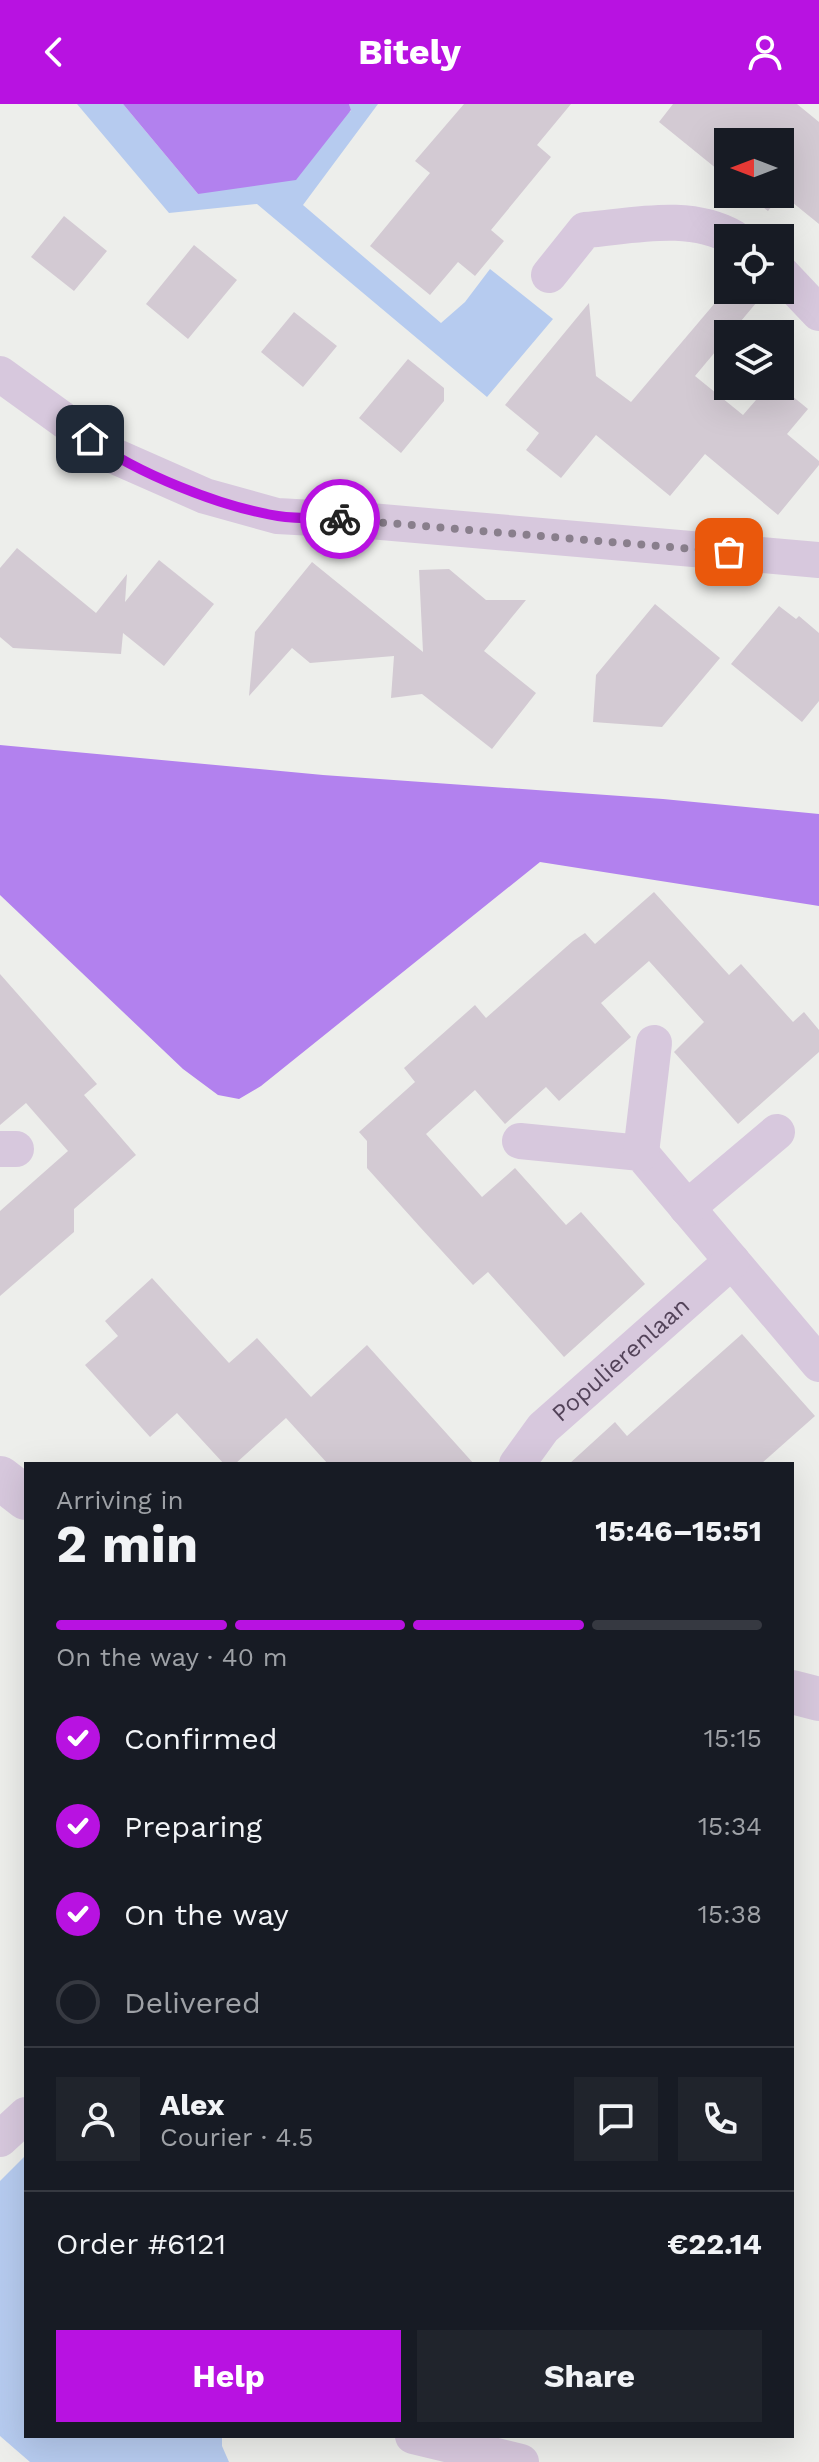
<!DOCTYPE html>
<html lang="en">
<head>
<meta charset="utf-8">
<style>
	body { margin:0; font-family:"Work Sans",sans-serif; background:#20242c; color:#f1f3f6; height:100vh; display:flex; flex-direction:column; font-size:30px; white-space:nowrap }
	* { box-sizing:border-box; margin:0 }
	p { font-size:26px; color:#9ea1a6 }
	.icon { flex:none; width:44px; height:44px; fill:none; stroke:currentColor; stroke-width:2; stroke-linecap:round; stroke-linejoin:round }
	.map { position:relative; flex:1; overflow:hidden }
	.details { position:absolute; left:24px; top:1358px; width:770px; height:976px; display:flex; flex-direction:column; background:#171b24; border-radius:0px; box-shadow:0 8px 32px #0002 }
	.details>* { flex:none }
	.needle { width:52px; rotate:270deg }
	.tools { position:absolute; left:714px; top:24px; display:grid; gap:16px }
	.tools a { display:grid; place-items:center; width:80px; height:80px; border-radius:0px; background:#171b24; box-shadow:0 8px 32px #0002; font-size:40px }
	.pin { position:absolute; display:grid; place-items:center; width:68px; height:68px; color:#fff; margin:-34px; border-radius:16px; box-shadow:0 4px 12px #0006 }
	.courier { position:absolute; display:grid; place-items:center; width:80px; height:80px; margin:-40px; border:6px solid #b812e1; border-radius:50%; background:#fff; color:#222; box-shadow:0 2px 10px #0007 }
	.summary em { font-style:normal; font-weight:700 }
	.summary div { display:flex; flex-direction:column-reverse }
	.summary { display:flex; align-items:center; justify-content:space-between; height:136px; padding:0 32px }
	h1 { font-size:52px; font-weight:700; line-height:60px }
	.bar { display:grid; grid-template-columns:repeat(4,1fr); gap:12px 8px; align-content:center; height:96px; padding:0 32px }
	.bar i { height:10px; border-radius:6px; background:#363941 }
	.bar .current { background:#b812e1 }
	.bar p { grid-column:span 4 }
	.line { display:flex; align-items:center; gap:20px; padding:0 32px; border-top:2px solid #363941 }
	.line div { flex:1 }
	.round { display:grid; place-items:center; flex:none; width:84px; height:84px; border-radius:0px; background:#20242c }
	ol { padding:0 32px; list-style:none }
	li { display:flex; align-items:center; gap:24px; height:88px }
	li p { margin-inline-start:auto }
	li .icon { padding:8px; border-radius:50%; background:#b812e1; color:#fff; stroke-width:4 }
	li:last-child { color:#9ea1a6 }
	li i { width:44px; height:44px; border:4px solid #363941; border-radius:50% }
	.cta { display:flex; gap:16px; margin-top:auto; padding:16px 32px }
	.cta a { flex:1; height:92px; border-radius:0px; background:#b812e1; color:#fff; font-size:32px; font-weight:700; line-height:92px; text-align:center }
	.cta a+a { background:#20242c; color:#f1f3f6 }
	header { display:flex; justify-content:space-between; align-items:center; height:104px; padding:0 32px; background:#b812e1; color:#fff; font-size:36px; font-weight:700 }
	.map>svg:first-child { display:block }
</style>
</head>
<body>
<header><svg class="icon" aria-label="back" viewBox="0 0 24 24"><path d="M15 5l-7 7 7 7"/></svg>Bitely<svg class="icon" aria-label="person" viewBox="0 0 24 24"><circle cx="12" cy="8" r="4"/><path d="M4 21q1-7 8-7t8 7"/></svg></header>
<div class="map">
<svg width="819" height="2358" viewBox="0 0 819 2358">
	<rect width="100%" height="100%" fill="#edeeeb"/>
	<path fill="#b6cbef" d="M77 0H123L198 90 351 7 349 0H378L303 101 441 219 465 198 490 165 553 215 487 293 257 100 169 109Z
		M26 2051V2332H222V2342L229 2358H30L0 2332V2077Z"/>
	<path fill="#b281ee" d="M123 0H349L351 6 296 76 198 90Z
		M0 641 323 671 663 695 819 710V802L540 758 261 982 239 995 218 991 183 965 0 791Z"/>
	<path fill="#d3cad3" d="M464 0H571L537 41 551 53 491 126 504 137 475 172 458 158 430 191 370 142 430 69 415 57Z
		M673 0H797L819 18V120L782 90 768 107 747 90H780V38H728V74L659 18Z
		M64 112 107 147 74 187 31 153Z
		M194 141 237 176 188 235 146 200Z
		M726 186H767L695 272 743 311 768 282H780L808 305 787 330 819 357V361L778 411 705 350 670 392 596 331 561 374 526 346 539 329 505 301 589 199 596 272 631 298Z
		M294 208 337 242 303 283 261 248Z
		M408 255 444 284V297L401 349 359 314Z
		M17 444 96 509 127 470 125 498 159 456 214 500 164 562 123 529 121 550 13 544 0 533V464Z
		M312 458 423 548 419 466 449 465 486 496H526L484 547 536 589 492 645 422 590 391 594 394 552 310 559 292 544 249 592 255 528Z
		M655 500 720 554 662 623 593 618 596 571Z
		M779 502 796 515 799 512 819 529V597L802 618 731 560Z
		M654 788 729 871 741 860 793 918 804 908 819 926V948L738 1020 674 948 704 918 649 857 601 899 631 933 559 997 546 983 505 1020 475 986 426 1030 482 1093 515 1064 566 1121 581 1108 645 1180 564 1253 488 1168 473 1181 420 1123 367 1064V1037L359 1028 415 978 404 964 475 901 486 914 573 837 585 829 595 840Z
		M0 870 97 980 84 991 136 1051 74 1105V1128L0 1192V1107L68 1047 26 999 0 1021Z
		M152 1174 229 1259 257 1234 311 1293 367 1241 474 1360H328L286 1314 235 1360H224L177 1309 150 1333 85 1261 118 1232 105 1217Z
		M742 1230 815 1312 761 1360H569L615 1318 627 1332Z"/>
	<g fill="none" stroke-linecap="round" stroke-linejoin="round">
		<g stroke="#d7c8dd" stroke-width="36">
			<path d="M780 168 819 209"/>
			<path d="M549 171 585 126C633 122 690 108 734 134"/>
			<path d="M0 270 112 351 205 392 277 412 370 417 819 456"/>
			<path d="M520 1037 641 1049 819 1260"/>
			<path d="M0 1045H16"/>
			<path d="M641 1049 654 939"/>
			<path d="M687 1104 777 1028"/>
			<path id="s1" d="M517 1360 543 1324 732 1157"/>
			<path d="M0 2035 26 2011"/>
			<path d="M413 2332 521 2358"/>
		</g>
		<path stroke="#d7c8dd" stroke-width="44" d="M0 1374 26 1394
			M792 1588 819 1595"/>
	</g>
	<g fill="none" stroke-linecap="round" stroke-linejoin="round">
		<path stroke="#897f8c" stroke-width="8" stroke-dasharray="0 14.4" d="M340 415 729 448"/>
		<path stroke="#b812e1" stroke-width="10" d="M90 335C136 369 221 403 278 412 298 415 319 414 340 415"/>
	</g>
	<g text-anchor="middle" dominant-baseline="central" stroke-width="6" stroke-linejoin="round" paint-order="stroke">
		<g font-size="24" fill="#534359" stroke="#fff">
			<text stroke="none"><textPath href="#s1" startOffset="148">Populierenlaan</textPath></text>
		</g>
	</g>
</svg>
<div class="tools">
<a><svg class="needle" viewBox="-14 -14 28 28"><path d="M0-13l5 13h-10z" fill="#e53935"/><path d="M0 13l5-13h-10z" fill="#9ea1a6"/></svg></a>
<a><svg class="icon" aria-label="locate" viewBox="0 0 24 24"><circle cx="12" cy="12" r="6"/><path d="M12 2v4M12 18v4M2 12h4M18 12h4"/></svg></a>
<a><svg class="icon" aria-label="layers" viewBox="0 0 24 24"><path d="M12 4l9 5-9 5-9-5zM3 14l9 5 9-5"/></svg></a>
</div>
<div class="pin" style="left:729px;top:448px;background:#ea580c"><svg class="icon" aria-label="bag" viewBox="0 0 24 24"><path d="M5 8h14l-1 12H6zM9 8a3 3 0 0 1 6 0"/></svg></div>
<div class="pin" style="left:90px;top:335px;background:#1f2937"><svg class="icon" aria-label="home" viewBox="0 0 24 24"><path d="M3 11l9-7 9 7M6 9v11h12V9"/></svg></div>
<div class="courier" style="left:340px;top:415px"><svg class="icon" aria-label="bike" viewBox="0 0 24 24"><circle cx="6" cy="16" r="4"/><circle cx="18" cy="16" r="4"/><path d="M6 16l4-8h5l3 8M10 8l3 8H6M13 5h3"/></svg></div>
<section class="details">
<div class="summary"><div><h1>2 min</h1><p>Arriving in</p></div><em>15:46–15:51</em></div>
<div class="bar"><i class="current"></i><i class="current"></i><i class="current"></i><i></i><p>On the way · 40 m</p></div>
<ol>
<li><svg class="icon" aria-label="check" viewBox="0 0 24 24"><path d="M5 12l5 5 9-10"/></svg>Confirmed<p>15:15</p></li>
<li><svg class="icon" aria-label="check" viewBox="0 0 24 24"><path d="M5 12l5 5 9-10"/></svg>Preparing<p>15:34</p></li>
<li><svg class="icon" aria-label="check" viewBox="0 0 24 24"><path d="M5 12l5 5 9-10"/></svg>On the way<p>15:38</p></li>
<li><i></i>Delivered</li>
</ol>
<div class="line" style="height:144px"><a class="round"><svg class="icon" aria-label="person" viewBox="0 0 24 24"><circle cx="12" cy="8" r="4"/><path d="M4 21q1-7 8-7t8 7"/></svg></a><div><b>Alex</b><p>Courier · 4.5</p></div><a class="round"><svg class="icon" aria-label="chat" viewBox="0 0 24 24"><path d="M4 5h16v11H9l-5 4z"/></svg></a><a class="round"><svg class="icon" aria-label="phone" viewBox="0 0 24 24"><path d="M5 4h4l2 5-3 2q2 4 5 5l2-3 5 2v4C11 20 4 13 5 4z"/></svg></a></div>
<div class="line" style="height:104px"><div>Order #6121</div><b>€22.14</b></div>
<div class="cta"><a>Help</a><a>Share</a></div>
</section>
</div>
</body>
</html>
